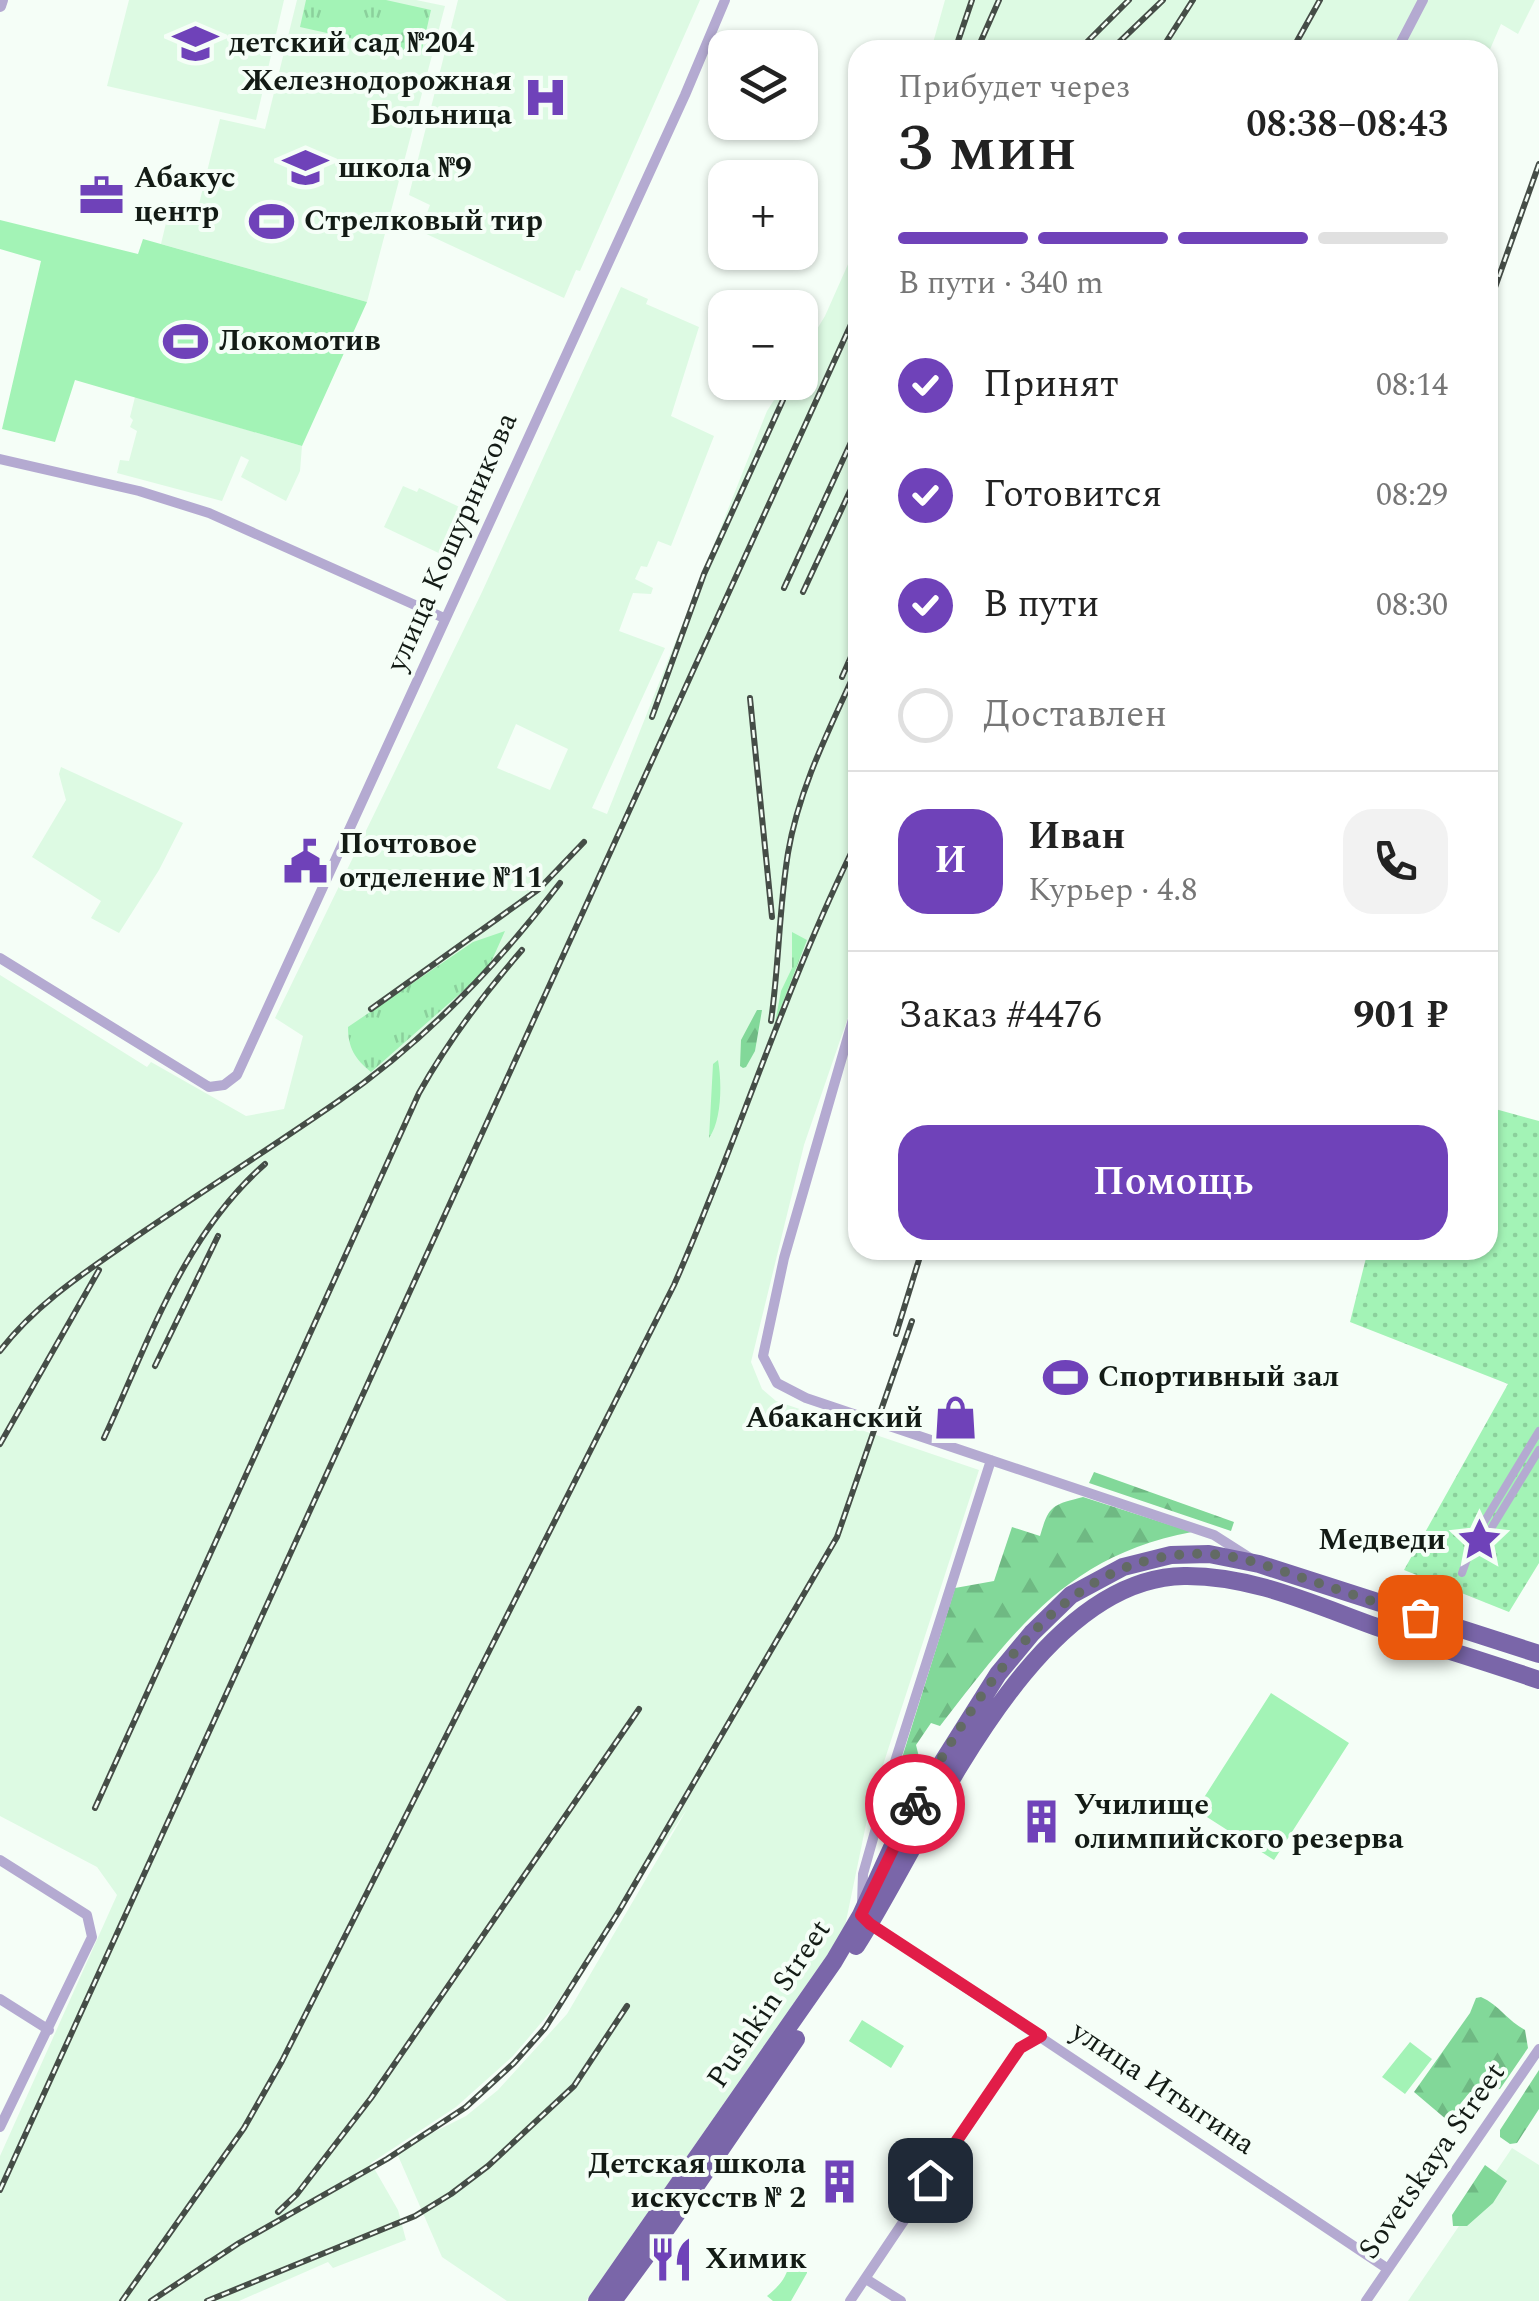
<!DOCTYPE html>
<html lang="ru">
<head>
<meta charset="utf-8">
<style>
	body { margin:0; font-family:Spectral,serif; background:#f2f2f2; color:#222; height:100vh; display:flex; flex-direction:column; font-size:38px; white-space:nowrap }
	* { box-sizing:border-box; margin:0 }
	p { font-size:32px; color:#767676 }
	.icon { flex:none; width:55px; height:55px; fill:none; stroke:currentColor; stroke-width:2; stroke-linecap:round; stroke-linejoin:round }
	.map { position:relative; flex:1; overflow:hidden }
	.details { position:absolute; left:848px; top:40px; width:650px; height:1220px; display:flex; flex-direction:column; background:#fff; border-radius:30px; box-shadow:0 2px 8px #0004 }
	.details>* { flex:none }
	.fabs { position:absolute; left:708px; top:30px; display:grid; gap:20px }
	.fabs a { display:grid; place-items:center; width:110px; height:110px; border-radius:20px; background:#fff; box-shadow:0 2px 8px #0004; font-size:50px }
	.pin { position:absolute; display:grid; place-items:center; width:85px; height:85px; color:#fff; margin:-42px; border-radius:20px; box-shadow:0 5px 15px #0006 }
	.courier { position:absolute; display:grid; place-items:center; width:100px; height:100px; margin:-50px; border:8px solid #e11d48; border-radius:50%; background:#fff; color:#222; box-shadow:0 2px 12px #0007 }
	.head em { font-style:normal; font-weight:600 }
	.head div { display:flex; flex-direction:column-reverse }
	.head { display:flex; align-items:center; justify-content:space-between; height:170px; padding:0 50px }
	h1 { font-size:65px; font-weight:600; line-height:75px }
	.bar { display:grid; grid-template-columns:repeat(4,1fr); gap:15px 10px; align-content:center; height:120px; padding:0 50px }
	.bar i { height:12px; border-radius:8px; background:#e0e0e0 }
	.bar .current { background:#6f42b9 }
	.bar p { grid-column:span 4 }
	.line { display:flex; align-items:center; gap:25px; padding:0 50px; border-top:2px solid #e0e0e0 }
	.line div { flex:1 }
	.round { display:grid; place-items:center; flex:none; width:105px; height:105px; border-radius:30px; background:#f2f2f2 }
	ol { padding:0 50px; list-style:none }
	li { display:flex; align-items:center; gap:30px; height:110px }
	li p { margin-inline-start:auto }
	li .icon { padding:10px; border-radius:50%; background:#6f42b9; color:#fff; stroke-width:4 }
	li:last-child { color:#767676 }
	li i { width:55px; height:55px; border:5px solid #e0e0e0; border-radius:50% }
	.primary-button { display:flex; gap:20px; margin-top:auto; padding:20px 50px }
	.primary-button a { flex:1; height:115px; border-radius:30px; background:#6f42b9; color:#fff; font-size:40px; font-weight:600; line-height:115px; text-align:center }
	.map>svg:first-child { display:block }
</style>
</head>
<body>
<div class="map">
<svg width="1539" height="2301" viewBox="0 0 1539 2301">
	<defs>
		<pattern id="grass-tufts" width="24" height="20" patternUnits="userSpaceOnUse" patternTransform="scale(2.5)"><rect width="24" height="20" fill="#a3f3b6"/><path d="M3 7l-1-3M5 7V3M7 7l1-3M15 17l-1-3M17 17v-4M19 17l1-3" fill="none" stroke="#8bd09c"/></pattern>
		<pattern id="forest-firs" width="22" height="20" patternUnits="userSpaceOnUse" patternTransform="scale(2.5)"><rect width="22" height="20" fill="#82d899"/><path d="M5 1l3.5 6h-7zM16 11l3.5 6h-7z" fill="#6fb983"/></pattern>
		<pattern id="park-dots" width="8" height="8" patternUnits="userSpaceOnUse" patternTransform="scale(2.5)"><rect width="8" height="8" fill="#a3f3b6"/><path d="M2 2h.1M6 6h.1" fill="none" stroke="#8bd09c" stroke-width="1.8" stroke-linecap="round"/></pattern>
	</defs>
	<rect width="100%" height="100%" fill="#f5fef7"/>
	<path fill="#ddfae3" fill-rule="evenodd" d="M129 0H284L256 120 107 86Z
		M297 0H416L445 6 367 302 161 244 171 202 198 208 220 119 265 129Z
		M458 0H700L580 271 576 270 564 298 420 231 430 205 409 195Z
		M945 0H1535L1518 34 1501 24 1488 54V50H931Z
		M857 244V991L804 1145 751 1362 762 1389 776 1401 979 1470 870 1805 844 1931 586 2301H507L442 2257 396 2151 466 2116 498 2090 567 2014 687 1809 552 2010 513 2056 456 2107 371 2163 398 2210 406 2240 333 2268 328 2262 239 2301H0V2156L117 1895 97 1867 0 1816V975L147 1067 151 1062 246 1116 284 1109 303 1036 275 1018 482 592 621 287 648 299 646 304 699 327 671 416 714 436 671 546 658 541 647 567 641 566 635 579 653 588 651 594 633 593 619 631 665 648 592 808 607 814 767 411 785 383 800 382V357L825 316ZM516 724 568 749 550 790 497 768Z
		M135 397 302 446 300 471 286 501 241 477 249 460 241 456 222 501 117 473 120 460 129 461 137 431 130 427 133 420 130 417Z
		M403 486 417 492 419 488 468 511 447 557 384 527Z
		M61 767 183 823 159 870 119 933 91 918 101 901 32 857 66 800 59 774Z
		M1512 2148 1539 2165V2301H1408Z"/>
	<path fill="url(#grass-tufts)" d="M306 0H386L431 10 421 54 300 27Z
		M505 931 488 969 371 1072C355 1059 348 1048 348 1027L473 942Z
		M792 932 807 940 775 1023 781 991 792 968Z
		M718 1060C722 1082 722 1120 709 1138L713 1064Z
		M790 2260 807 2270V2273L791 2301H773L767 2296C780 2285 787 2278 790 2260Z"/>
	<path fill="url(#forest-firs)" d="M757 1010H762L755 1051 746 1067 743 1068 740 1066 741 1040Z
		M1094 1472 1234 1522 1231 1531 1089 1483Z
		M1083 1497 1192 1532C1067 1555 1013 1632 940 1726L931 1723 916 1745 920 1761 895 1807 889 1810 887 1806 955 1588 994 1581 1012 1527 1040 1536C1049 1505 1052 1505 1083 1497Z
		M1481 1997C1499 2005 1508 2021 1525 2030L1528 2048 1500 2089 1470 2092 1447 2120 1414 2092 1470 2013 1476 1998Z
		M1539 2070V2109L1517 2143 1510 2144 1500 2137V2130Z
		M1485 2165 1507 2181 1493 2203 1467 2226H1453L1452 2215Z"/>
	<path fill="url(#park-dots)" d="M1488 1107 1539 1121V1563L1509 1612 1404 1570 1508 1384 1350 1322 1368 1250H1488Z"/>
	<path fill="#a3f3b6" d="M0 220 138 254 143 239 367 302 302 446 75 380 55 442 2 429 41 261 0 249Z
		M1271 1693 1349 1743 1274 1860 1196 1810Z
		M862 2020 904 2046 891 2068 849 2041Z
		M1410 2042 1432 2059 1405 2094 1382 2077Z"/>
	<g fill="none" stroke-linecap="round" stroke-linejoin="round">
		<path stroke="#b4aad1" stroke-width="8" d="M1473 1550 1484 1540 1539 1450
			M1462 1573 1475 1537 1539 1431"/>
		<path stroke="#b4aad1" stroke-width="10" d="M1397 50 1423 0
			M0 459 139 491 209 513 444 618
			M0 958 209 1087 224 1085 237 1075 685 95 725 0
			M858 1002 784 1258 763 1356 777 1383 806 1398 1214 1535 1250 1558
			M0 1860 87 1915 92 1937 0 2127
			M862 1904 863 1874 893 1768 991 1460
			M869 1923 1388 2269
			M0 1999 49 2030
			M866 2279 901 2301
			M850 2301 1020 2048 1041 2037
			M1366 2301 1539 2049"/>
		<path stroke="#b4aad1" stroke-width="12" d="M0 6 2 0"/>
		<path stroke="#7a66a9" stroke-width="18" d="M856 1946C928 1834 1030 1578 1184 1576 1250 1575 1313 1604 1374 1626 1429 1645 1484 1661 1539 1680
			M597 2301 834 1961 861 1915 901 1828 998 1674 1032 1633 1071 1595 1123 1567 1171 1555 1209 1554 1259 1564 1539 1654
			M613 2301 669 2225 796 2039"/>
		<defs>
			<path id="rail" d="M955 50 972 0
				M977 50 999 0
				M1079 50 1129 0
				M1111 50 1163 0
				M1161 50 1193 0
				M1292 50 1320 0
				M1488 307 1539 164
				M784 588 858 427
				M803 592 858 474
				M842 677 858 641
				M750 698 772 917
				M652 717 704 574 783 400
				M371 1009 539 889 584 842
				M771 1021C779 965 779 908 788 853 799 787 831 726 858 666
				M896 1334 922 1250
				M0 1351C37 1302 90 1269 140 1234 206 1189 272 1147 337 1102 424 1042 497 966 560 883
				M155 1366 218 1236
				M104 1438C149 1341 183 1236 265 1164
				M0 1444 99 1270
				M95 1808 419 1093C448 1041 483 995 522 950
				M0 2190 858 309
				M278 2212 297 2194 371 2098 639 1709
				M122 2301 244 2128 282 2061 674 1285C739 1138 786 983 858 839
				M151 2301 239 2243 387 2159 466 2107 514 2063 545 2028 619 1911 837 1537 912 1321
				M207 2301 415 2216 451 2194 488 2166 574 2086 627 2006"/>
		</defs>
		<use href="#rail" stroke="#454d47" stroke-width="6"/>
		<use href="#rail" stroke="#f5fef7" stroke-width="2.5" stroke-dasharray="8" stroke-linecap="butt"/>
	</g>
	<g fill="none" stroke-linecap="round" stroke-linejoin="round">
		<path stroke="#626a64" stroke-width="10" stroke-dasharray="0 18" d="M915 1804C978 1694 1061 1548 1207 1554 1240 1555 1273 1568 1303 1578 1342 1591 1381 1604 1420 1617"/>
		<path stroke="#e11d48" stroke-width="12" d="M915 1804 861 1915 870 1924 1041 2036 1020 2048 930 2180"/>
	</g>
	<defs>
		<symbol id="school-bare" viewBox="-9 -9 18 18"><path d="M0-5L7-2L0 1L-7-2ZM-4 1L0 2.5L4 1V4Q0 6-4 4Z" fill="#6f42b9" stroke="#f5fef7" stroke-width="2.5" paint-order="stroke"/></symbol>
		<symbol id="hospital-bare" viewBox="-9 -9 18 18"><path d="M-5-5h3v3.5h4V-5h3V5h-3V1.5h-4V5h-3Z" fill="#6f42b9" stroke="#f5fef7" stroke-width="2.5" paint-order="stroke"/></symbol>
		<symbol id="office-bare" viewBox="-9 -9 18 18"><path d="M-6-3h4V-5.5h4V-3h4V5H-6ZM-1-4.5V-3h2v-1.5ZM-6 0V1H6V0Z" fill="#6f42b9" stroke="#f5fef7" stroke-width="2.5" paint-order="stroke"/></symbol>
		<symbol id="stadium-bare" viewBox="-9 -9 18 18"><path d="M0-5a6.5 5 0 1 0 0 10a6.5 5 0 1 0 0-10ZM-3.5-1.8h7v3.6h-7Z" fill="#6f42b9" stroke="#f5fef7" stroke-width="2.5" paint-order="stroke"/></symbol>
		<symbol id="civic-bare" viewBox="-9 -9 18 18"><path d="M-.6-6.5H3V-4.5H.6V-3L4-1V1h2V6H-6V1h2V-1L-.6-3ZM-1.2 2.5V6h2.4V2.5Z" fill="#6f42b9" stroke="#f5fef7" stroke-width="2.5" paint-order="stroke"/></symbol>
		<symbol id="shop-bare" viewBox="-9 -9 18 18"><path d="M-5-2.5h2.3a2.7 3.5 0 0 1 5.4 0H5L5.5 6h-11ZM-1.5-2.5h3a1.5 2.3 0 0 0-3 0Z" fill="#6f42b9" stroke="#f5fef7" stroke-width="2.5" paint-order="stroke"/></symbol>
		<symbol id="sight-bare" viewBox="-9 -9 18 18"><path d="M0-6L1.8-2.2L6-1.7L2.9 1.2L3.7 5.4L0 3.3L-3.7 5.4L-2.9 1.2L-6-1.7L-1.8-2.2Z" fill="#6f42b9" stroke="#f5fef7" stroke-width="2.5" paint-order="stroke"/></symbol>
		<symbol id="building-bare" viewBox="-9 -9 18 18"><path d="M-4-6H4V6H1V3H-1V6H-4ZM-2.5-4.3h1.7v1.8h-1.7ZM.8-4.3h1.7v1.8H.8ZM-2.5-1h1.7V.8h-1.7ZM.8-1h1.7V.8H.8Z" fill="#6f42b9" stroke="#f5fef7" stroke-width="2.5" paint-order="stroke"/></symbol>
		<symbol id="restaurant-bare" viewBox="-9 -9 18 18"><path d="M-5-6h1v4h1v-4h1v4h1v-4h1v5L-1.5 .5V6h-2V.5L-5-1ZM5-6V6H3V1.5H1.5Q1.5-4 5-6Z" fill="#6f42b9" stroke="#f5fef7" stroke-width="2.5" paint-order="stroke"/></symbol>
	</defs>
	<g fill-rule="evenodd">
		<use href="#school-bare" x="164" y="12" width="63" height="63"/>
		<use href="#hospital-bare" x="514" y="66" width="63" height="63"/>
		<use href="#school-bare" x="274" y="136" width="63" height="63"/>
		<use href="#office-bare" x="70" y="164" width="63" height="63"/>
		<use href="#stadium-bare" x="240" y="190" width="63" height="63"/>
		<use href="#stadium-bare" x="154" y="310" width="63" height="63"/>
		<use href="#civic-bare" x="274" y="830" width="63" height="63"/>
		<use href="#stadium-bare" x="1034" y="1346" width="63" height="63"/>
		<use href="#shop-bare" x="924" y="1386" width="63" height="63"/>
		<use href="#sight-bare" x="1448" y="1508" width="63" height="63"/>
		<use href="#building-bare" x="1010" y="1790" width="63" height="63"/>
		<use href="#building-bare" x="808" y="2150" width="63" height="63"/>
		<use href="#restaurant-bare" x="640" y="2228" width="63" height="63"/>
	</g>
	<g text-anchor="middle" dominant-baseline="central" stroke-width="8" stroke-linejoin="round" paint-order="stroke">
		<g font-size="30" font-weight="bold" fill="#131b15" stroke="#f5fef7" text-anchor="start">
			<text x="229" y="43">детский сад №204</text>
			<text x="512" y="81" text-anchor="end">Железнодорожная<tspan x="512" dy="34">Больница</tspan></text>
			<text x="338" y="168">школа №9</text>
			<text x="134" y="178">Абакус<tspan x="134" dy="34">центр</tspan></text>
			<text x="304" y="221">Стрелковый тир</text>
			<text x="219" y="341">Локомотив</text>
			<text x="339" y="844">Почтовое<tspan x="339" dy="34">отделение №11</tspan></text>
			<text x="1098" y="1377">Спортивный зал</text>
			<text x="923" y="1418" text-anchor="end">Абаканский</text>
			<text x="1446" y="1540" text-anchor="end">Медведи</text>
			<text x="1074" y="1805">Училище<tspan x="1074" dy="34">олимпийского резерва</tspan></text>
			<text x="806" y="2164" text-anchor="end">Детская школа<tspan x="806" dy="34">искусств № 2</tspan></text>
			<text x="705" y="2259">Химик</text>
		</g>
		<g font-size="30" fill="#131b15" stroke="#f5fef7">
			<text transform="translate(452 542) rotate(-66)">улица Кошурникова</text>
			<text transform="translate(769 2004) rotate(-56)">Pushkin Street</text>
			<text transform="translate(1163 2088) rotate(34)">улица Итыгина</text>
			<text transform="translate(1432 2161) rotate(-55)">Sovetskaya Street</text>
		</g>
	</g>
</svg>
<div class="fabs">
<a><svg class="icon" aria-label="layers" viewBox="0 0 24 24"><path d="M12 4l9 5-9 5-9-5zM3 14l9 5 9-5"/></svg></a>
<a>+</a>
<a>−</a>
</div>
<div class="pin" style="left:1420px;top:1617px;background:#ea580c"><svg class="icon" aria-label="bag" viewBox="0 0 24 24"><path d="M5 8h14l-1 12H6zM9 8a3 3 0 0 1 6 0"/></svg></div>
<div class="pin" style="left:930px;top:2180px;background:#1f2937"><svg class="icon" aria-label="home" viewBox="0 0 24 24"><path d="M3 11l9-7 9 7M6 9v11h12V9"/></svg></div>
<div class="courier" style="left:915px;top:1804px"><svg class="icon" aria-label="bike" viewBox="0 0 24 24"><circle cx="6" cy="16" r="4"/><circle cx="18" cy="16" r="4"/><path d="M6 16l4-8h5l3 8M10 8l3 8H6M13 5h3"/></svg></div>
<section class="details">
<div class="head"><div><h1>3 мин</h1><p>Прибудет через</p></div><em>08:38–08:43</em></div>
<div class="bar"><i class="current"></i><i class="current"></i><i class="current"></i><i></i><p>В пути · 340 m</p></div>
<ol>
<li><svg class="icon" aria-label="check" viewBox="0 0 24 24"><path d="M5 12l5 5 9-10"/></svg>Принят<p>08:14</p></li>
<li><svg class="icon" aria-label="check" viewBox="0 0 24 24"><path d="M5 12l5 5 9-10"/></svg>Готовится<p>08:29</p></li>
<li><svg class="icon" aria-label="check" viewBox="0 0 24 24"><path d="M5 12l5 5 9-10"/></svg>В пути<p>08:30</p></li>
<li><i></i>Доставлен</li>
</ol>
<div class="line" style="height:180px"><b class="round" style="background:#6f42b9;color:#fff">И</b><div><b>Иван</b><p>Курьер · 4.8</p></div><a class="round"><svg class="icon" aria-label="phone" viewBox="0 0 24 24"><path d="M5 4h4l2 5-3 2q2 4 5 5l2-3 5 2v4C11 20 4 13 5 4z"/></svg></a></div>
<div class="line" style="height:130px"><div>Заказ #4476</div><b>901 ₽</b></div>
<div class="primary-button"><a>Помощь</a></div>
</section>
</div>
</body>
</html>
